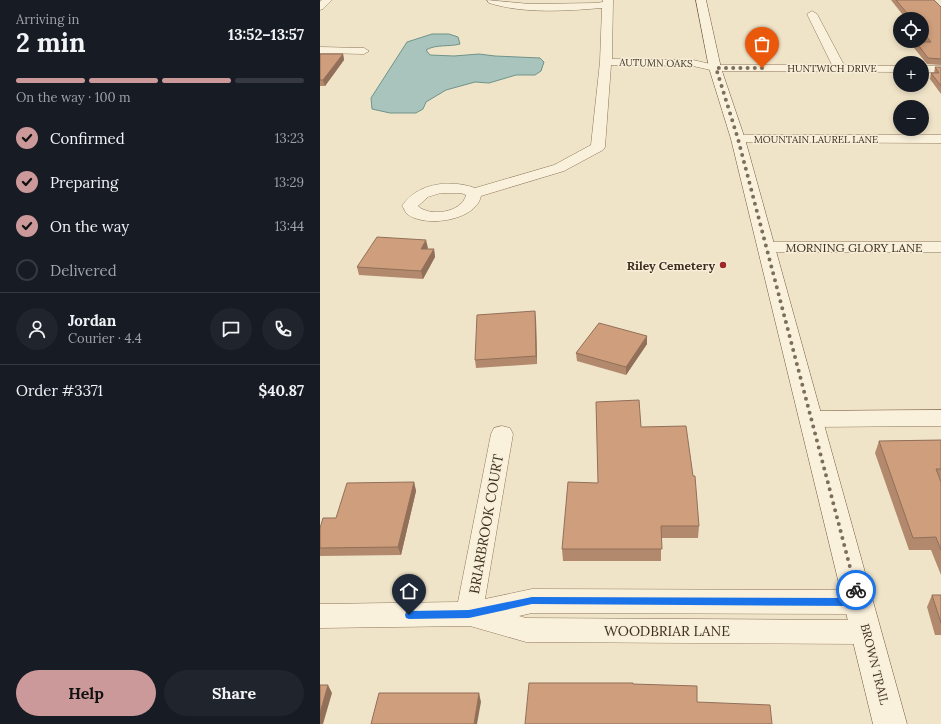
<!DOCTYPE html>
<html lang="en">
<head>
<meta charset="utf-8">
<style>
	body { margin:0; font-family:Lora,serif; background:#20242c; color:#f1f3f6; height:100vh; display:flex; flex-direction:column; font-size:15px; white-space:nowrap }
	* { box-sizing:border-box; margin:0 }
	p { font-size:13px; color:#9ea1a6 }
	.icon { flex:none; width:22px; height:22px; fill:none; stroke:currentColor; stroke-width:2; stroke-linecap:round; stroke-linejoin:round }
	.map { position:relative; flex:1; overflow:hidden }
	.panel { display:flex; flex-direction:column; background:#171b24; width:320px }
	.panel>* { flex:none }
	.tools { position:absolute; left:573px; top:12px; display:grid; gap:8px }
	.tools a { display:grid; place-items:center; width:36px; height:36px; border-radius:50%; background:#171b24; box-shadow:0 2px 6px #0003; font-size:20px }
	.pin { position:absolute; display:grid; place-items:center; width:34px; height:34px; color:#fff; margin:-41px -17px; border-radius:50% 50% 50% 0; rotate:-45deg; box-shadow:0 0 4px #0007 }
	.pin .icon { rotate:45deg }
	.courier { position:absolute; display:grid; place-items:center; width:40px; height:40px; margin:-20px; border:3px solid #1a73e8; border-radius:50%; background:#fff; color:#222; box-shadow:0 1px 5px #0007 }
	.headline em { font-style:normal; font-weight:700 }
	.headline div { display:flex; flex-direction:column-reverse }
	.headline { display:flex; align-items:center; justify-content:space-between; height:68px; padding:0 16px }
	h1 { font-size:26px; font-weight:700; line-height:30px }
	.bar { display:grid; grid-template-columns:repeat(4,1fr); gap:6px 4px; align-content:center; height:48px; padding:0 16px }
	.bar i { height:5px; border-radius:3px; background:#363941 }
	.bar .selected { background:#cc999b }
	.bar p { grid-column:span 4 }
	.line { display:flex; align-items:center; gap:10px; padding:0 16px; border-top:1px solid #363941 }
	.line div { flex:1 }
	.round { display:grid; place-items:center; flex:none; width:42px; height:42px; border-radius:21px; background:#20242c }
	ol { padding:0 16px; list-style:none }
	li { display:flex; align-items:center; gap:12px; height:44px }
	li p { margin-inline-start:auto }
	li .icon { padding:4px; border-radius:50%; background:#cc999b; color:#111; stroke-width:4 }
	li:last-child { color:#9ea1a6 }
	li i { width:22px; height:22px; border:2px solid #363941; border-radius:50% }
	.cta { display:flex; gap:8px; margin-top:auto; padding:8px 16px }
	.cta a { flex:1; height:46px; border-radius:24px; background:#cc999b; color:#111; font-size:16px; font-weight:700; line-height:46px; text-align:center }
	.cta a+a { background:#20242c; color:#f1f3f6 }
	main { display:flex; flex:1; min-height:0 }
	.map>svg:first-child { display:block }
</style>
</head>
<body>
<main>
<section class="panel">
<div class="headline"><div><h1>2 min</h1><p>Arriving in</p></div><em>13:52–13:57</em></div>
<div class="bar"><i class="selected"></i><i class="selected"></i><i class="selected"></i><i></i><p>On the way · 100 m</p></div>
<ol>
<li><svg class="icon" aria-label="check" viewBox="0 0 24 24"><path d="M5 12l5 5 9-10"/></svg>Confirmed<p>13:23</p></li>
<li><svg class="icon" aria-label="check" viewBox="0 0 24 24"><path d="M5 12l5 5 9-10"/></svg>Preparing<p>13:29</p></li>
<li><svg class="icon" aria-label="check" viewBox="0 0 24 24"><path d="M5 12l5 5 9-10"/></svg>On the way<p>13:44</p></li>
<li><i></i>Delivered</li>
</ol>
<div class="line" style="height:72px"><a class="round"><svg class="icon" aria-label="person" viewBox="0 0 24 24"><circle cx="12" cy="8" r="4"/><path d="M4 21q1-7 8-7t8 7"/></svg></a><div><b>Jordan</b><p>Courier · 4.4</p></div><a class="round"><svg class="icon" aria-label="chat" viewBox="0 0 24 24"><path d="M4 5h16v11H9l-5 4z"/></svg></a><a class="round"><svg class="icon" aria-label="phone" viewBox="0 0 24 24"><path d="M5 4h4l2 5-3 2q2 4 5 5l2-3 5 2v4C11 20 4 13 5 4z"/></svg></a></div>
<div class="line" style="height:52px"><div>Order #3371</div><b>$40.87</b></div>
<div class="cta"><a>Help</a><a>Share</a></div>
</section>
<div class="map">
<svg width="621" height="724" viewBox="0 0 621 724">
	<rect width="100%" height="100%" fill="#f0e4c8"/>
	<path fill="#a9c4bc" stroke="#6f938a" d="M112 34H129L138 37 140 44C129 47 116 44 106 50L110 55 134 56 159 54 175 56 220 58 224 62 221 71 215 75H196L169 83 155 82 126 90 106 102 103 109 96 113H70L52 109 51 98 87 42Z"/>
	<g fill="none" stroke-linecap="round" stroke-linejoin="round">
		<defs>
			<path id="street" d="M2 0H12L3 9 0 10V2Z
				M167 0 210 4 276 3 283 2V0H293L292 59 373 60 395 65H512L487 14 492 11 497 14 524 65 580 66V72L395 71 373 66 291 65 285 147 283 150 244 171 161 196C156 221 105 228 87 214 85 212 84 208 82 206 97 183 130 179 155 188L234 165 271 145 280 62 282 8C245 11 204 14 169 3ZM121 193H141L146 195C142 213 109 217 98 206L108 197Z
				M0 47 44 48 49 51 44 54 0 53Z
				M602 66H621V72H602Z
				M418 135H621V143L413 142 411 139 413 136Z
				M447 242H621V252H447L441 251 439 247 441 243Z
				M621 410V426L491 427 483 424 480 419 483 414 491 411Z
				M182 426 190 428 193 434 165 599 212 589 539 590 549 594 552 602 549 610 539 614 212 613 199 616 206 618 547 620 557 623 561 632 557 641 547 644 206 642 150 626 0 628V604L138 602 171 434 174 428Z"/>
			<path id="secondary" d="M376 0H386L401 68 425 139 587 724H553L411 139 389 68Z"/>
		</defs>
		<use href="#street" stroke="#8d765c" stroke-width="1"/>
		<use href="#secondary" stroke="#6f573f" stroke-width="1"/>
		<use href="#street" fill="#faf1dc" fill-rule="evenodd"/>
		<use href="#secondary" fill="#faf1dc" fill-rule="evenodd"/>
	</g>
	<path fill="#b2896c" d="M571 0H614L621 7V65L607 64 594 48 596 42H605L602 39V19H586Z
		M0 54H23L24 60 5 86H0Z
		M615 67H621V94L610 79 611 73H614Z
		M108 248 107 249H114L115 257 103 279 39 275 37 267Z
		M216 319 217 364 156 368 155 360Z
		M327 336V344L306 375 257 361 256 353Z
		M321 427 379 526 378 538H341V561H243L242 549 278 483Z
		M621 440V575L611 550H589L555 453 559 441Z
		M94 482 96 491 81 555 0 556V528L16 518Z
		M612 595H621V635H615L607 607Z"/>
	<path fill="#916f58" d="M23 54 24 60 5 86 3 80Z
		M106 240 108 248 102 256 101 249Z
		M114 249 115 257 103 279 101 271Z
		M215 311 216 319 217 364 216 356Z
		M327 336V344L306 375V367Z
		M94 482 96 491 81 555 78 547Z
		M8 685 12 693 3 724H0V713Z
		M159 693 161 702 157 724H154Z"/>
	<path fill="#cf9f7d" stroke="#916f58" d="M576 0H614L621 7V59L608 58 596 42H611L602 31V19H592Z
		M0 54H23L3 80H0Z
		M615 67H621V86L611 73H619Z
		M57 237 106 240 101 249H114L101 271 37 267Z
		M215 311 216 356 155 360 157 315Z
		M279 323 327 336 306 367 256 353Z
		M319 400 321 427 366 426 373 476H375L379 526H341L342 549H242L248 482 278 483 276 402Z
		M621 440V469H616L621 482V550L616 537 593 538 559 441Z
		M94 482 78 547 0 548V528L3 518H16L27 483Z
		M612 595H621V623Z
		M209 683H313V684L377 686V702L450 705 452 724H205Z
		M0 685H8L0 713Z
		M59 693H159L154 724H51Z"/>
	<path fill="#1a73e8" d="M536 586 539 587 543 602 539 606 212 604 149 618 89 619 86 618 85 615 86 612 89 611 149 610 212 597 533 598 531 590Z"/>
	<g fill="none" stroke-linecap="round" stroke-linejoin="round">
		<path stroke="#7c6e5b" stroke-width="4" stroke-dasharray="0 7.2" d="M442 68H396L418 139 536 590"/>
	</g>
	<circle fill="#9e2a2b" stroke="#f7eed8" stroke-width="1.5" cx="403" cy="265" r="4"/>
	<g text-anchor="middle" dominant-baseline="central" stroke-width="3" stroke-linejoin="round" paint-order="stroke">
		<g font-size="10" fill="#3d2e20" stroke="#f7eed8">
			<text transform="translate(336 63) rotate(1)">AUTUMN OAKS</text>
			<text x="512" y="68">HUNTWICH DRIVE</text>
			<text x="496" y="139">MOUNTAIN LAUREL LANE</text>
		</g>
		<g font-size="12" fill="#3d2e20" stroke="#f7eed8">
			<text x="534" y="247">MORNING GLORY LANE</text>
			<text transform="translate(555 664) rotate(76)">BROWN TRAIL</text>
		</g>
		<g font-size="12" font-weight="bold" fill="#3d2e20" stroke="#f7eed8" text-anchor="end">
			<text x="395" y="265">Riley Cemetery</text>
		</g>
		<g font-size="14" fill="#3d2e20" stroke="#f7eed8">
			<text transform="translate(166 524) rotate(-80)">BRIARBROOK COURT</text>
			<text x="347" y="631">WOODBRIAR LANE</text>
		</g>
	</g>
</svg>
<div class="tools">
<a><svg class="icon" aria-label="locate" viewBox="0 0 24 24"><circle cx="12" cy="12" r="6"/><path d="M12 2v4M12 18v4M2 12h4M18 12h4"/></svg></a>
<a>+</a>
<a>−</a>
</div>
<div class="pin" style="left:442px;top:68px;background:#ea580c"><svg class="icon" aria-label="bag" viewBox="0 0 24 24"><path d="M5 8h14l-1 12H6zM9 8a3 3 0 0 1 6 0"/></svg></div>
<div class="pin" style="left:89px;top:615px;background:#1f2937"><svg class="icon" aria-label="home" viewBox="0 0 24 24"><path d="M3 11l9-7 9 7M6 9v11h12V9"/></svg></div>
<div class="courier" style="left:536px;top:590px"><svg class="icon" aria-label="bike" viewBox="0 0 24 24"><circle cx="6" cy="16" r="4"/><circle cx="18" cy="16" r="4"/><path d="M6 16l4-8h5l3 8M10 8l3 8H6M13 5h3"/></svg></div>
</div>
</main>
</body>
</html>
